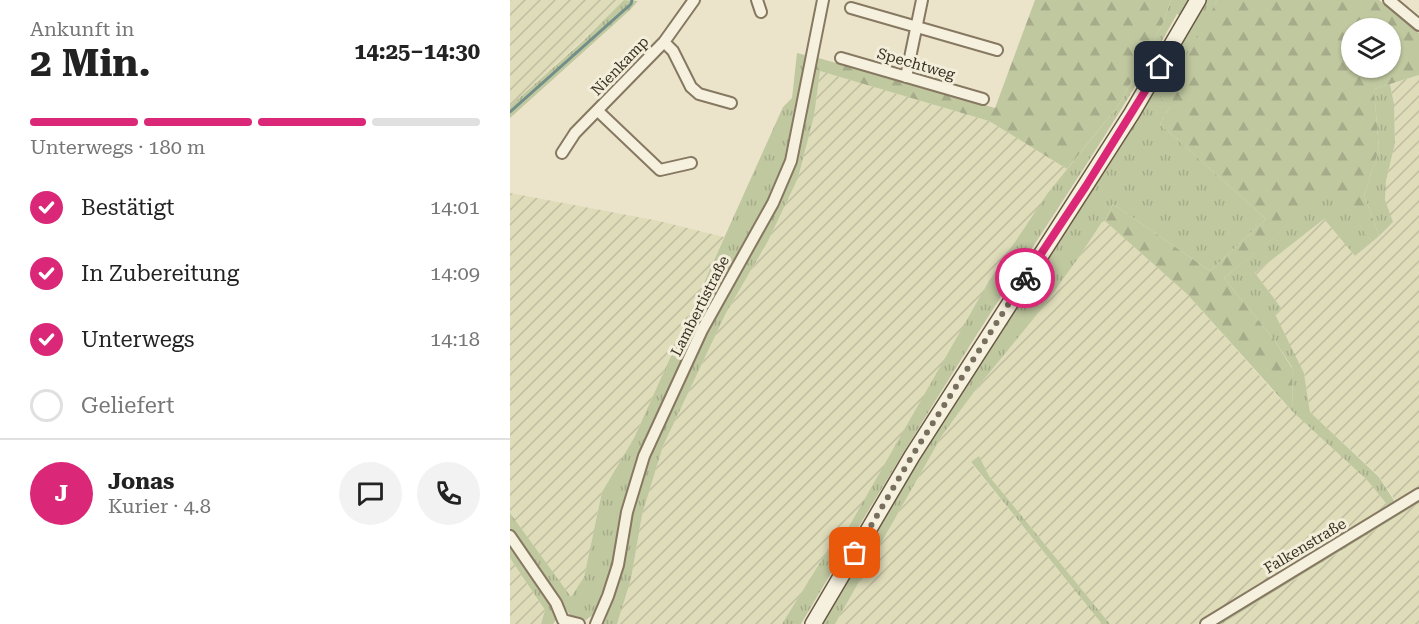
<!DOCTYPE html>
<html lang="de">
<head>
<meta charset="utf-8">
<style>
	body { margin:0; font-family:"Roboto Serif",serif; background:#f2f2f2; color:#222; height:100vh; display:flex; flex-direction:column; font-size:22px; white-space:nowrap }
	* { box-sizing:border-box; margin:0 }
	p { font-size:20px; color:#767676 }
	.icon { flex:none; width:33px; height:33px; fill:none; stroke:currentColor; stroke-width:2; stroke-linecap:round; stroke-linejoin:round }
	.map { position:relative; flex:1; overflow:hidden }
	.panel { display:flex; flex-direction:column; background:#fff; width:510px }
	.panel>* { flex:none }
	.controls { position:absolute; left:831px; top:18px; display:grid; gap:12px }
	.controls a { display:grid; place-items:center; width:60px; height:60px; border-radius:50%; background:#fff; box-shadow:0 2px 4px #0004; font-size:30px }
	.pin { position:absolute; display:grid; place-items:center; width:51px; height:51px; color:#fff; margin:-26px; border-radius:12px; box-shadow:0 3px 9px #0006 }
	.courier { position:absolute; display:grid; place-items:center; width:60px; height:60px; margin:-30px; border:4px solid #db2777; border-radius:50%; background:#fff; color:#222; box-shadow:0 2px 8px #0007 }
	.overview em { font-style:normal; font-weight:700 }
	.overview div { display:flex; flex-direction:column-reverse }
	.overview { display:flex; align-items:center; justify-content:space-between; height:102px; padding:0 30px }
	h1 { font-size:39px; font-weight:700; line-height:45px }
	.bar { display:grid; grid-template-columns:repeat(4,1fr); gap:9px 6px; align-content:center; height:72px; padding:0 30px }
	.bar i { height:8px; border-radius:4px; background:#e0e0e0 }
	.bar .on { background:#db2777 }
	.bar p { grid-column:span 4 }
	.line { display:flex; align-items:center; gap:15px; padding:0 30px; border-top:2px solid #e0e0e0 }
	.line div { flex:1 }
	.round { display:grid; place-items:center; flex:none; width:63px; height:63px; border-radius:32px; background:#f2f2f2 }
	ol { padding:0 30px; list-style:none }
	li { display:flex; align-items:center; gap:18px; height:66px }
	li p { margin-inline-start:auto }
	li .icon { padding:6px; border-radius:50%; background:#db2777; color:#fff; stroke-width:4 }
	li:last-child { color:#767676 }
	li i { width:33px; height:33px; border:3px solid #e0e0e0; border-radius:50% }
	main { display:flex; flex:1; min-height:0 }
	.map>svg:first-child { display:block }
</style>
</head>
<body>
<main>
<section class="panel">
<div class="overview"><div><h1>2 Min.</h1><p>Ankunft in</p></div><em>14:25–14:30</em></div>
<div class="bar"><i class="on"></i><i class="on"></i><i class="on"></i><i></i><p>Unterwegs · 180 m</p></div>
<ol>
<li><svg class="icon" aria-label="check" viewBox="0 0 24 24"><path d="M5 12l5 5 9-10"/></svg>Bestätigt<p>14:01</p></li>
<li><svg class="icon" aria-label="check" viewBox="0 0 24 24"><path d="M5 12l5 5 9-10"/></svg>In Zubereitung<p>14:09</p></li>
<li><svg class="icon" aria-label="check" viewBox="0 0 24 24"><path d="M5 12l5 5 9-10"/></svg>Unterwegs<p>14:18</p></li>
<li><i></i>Geliefert</li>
</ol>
<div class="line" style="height:108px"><b class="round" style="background:#db2777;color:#fff">J</b><div><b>Jonas</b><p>Kurier · 4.8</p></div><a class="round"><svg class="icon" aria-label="chat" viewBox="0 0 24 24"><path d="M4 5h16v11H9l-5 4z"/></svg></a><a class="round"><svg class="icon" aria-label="phone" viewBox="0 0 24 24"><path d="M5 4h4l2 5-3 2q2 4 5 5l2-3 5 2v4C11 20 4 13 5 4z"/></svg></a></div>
</section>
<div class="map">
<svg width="909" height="624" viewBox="0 0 909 624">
	<defs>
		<pattern id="farmland-furrows" width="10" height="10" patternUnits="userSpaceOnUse" patternTransform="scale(1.5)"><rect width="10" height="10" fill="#dfdcba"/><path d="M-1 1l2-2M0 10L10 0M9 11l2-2" fill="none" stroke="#c0bda0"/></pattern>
		<pattern id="grass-tufts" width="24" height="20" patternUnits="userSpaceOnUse" patternTransform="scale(1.5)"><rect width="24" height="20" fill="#c0c8a0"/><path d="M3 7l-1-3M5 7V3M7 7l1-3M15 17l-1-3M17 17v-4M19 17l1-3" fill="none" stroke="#a6ac8a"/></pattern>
		<pattern id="forest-firs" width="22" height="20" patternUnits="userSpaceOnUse" patternTransform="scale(1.5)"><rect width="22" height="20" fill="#c0c8a0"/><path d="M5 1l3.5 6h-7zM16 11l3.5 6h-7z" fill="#a6ac8a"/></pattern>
	</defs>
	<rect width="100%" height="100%" fill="#ebe4cb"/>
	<path fill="url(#farmland-furrows)" d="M0 0H114L115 1 0 106Z
		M310 71 479 121 557 169 537 194 325 552 319 549 272 624H107L121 579 132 515 153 446 216 313 258 241 288 178 304 116Z
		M909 75V487L886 502 869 476 800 412 794 373 765 314 772 309 745 273 814 219 845 256 862 242 882 223 875 200 876 181 885 143 884 104 880 84Z
		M0 193 149 221 214 237 124 438 92 492 74 577 61 598 0 513Z
		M595 221 677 294 772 401 857 480 880 508 687 624H600L479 476 469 457 461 463 592 624H325L433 434 467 388 533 307 569 257 592 222Z
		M909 503V624H712L801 570Z
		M0 558 35 610 31 624H0Z"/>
	<path fill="url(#grass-tufts)" d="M114 0 128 1 120 10 0 118V106L73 41Z
		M661 0H682L673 17 667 14C614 111 551 202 492 295 423 403 356 513 291 624H272L319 548 325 551 479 281 537 194 608 106 653 23Z
		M695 0H707L660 107 650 124 756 219 700 271 603 204 595 221 592 222 569 257 533 307 467 388 433 434 325 624H311L382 500Z
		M287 53 295 55 289 102 276 160 259 201 188 326 148 417 104 562 84 614 76 620 62 618 0 530V513L61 597 74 577 92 492 124 438 273 107 282 98Z
		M303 69 310 71 304 116 288 178 258 241 216 313 153 446 132 515 121 579 107 624H94L103 597 121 512 139 458 196 332 268 205 284 161Z
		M880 84 884 104 885 143 876 181 875 200 883 222 869 236 854 195 869 149 864 89Z
		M823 189 862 242 845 256 814 219 745 273 772 309 765 314 794 373 800 412 869 477 885 502 909 487V491L880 508 857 480 783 412 782 367 765 341 714 278Z
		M469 456 479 476 600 624H592L461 462Z
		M909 497V503L712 624H701Z
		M0 540 45 606 46 620 43 624H31L35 610 0 558Z"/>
	<path fill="url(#forest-firs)" fill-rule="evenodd" d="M525 0H661L653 23 608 106 557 169 479 121 303 69 305 57 485 108Z
		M707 0H869L909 33V75L864 89 869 149 854 195 869 236 862 242 823 190 714 278 765 341 782 368 783 412 677 294 595 221 603 204 700 271 756 219 650 124 660 107 650 98 695 25ZM880 28V68H842V28Z"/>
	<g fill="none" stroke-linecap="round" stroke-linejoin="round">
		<path stroke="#728e89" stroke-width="3" d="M0 112 121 4 122 0"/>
		<defs>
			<path id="street" d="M247 0 251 12
				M879 0 909 25
				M341 8 487 50
				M154 42 163 51 181 87 189 94 221 103
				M331 58 473 99
				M396 77 412 0
				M88 111 150 170 181 163
				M52 153 65 133 154 42 184 0
				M0 536 46 603 53 620
				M53 620 69 624
				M86 624 98 596 108 565 117 512 134 456 192 330 263 203 281 161 313 0
				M696 624 909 494"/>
			<path id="secondary" d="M303 624 402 456 622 113 688 0"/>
		</defs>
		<use href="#street" stroke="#867861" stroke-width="14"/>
		<use href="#secondary" stroke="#685944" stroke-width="18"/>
		<use href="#street" stroke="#f6f1de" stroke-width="10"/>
		<use href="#secondary" stroke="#f6f1de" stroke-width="15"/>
	</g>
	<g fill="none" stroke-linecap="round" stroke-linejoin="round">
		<path stroke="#776e5e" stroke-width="6" stroke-dasharray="0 10.8" d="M345 553 402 456 515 278"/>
		<path stroke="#db2777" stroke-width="8" d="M515 278 576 186 650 67"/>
	</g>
	<g text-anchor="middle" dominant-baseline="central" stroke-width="6" stroke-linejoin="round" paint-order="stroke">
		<g font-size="15" fill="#382f23" stroke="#f3eeda">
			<text transform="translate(406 64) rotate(16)">Spechtweg</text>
			<text transform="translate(110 66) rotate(-46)">Nienkamp</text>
			<text transform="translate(190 306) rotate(-63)">Lambertistraße</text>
			<text transform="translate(795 546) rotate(-31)">Falkenstraße</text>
		</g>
	</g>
</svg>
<div class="controls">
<a><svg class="icon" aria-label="layers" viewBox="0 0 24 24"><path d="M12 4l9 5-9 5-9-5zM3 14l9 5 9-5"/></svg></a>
</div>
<div class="pin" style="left:345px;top:553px;background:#ea580c"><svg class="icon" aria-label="bag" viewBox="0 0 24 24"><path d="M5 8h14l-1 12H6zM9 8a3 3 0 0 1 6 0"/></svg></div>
<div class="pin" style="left:650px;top:67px;background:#1f2937"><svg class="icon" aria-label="home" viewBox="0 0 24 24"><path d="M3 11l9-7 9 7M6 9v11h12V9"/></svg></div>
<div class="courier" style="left:515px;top:278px"><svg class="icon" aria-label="bike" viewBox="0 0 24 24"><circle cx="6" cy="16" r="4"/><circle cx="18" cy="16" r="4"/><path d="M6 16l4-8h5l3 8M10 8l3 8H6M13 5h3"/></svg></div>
</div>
</main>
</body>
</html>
